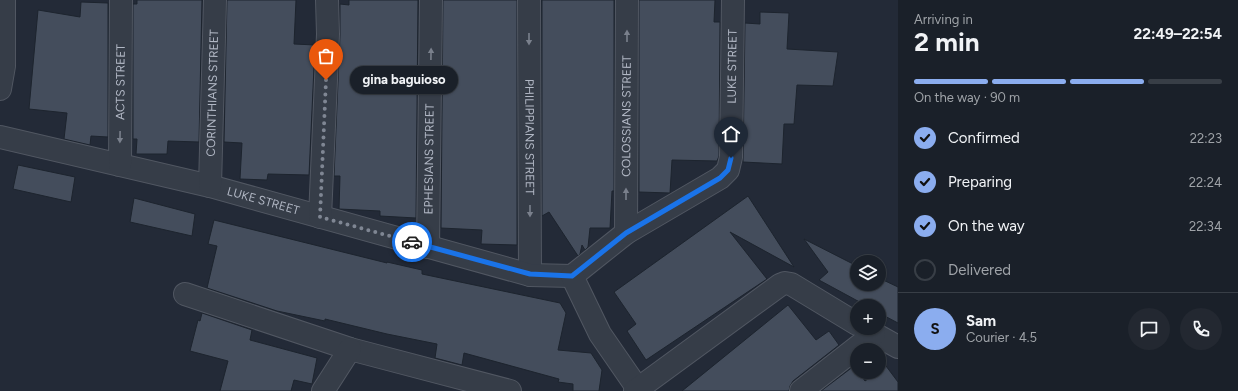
<!DOCTYPE html>
<html lang="en">
<head>
<meta charset="utf-8">
<style>
	body { margin:0; font-family:Figtree,sans-serif; background:#232831; color:#f1f3f6; height:100vh; display:flex; flex-direction:column; font-size:15px; white-space:nowrap }
	* { box-sizing:border-box; margin:0 }
	p { font-size:13px; color:#9fa3a8 }
	.icon { flex:none; width:22px; height:22px; fill:none; stroke:currentColor; stroke-width:2; stroke-linecap:round; stroke-linejoin:round }
	.map { position:relative; flex:1; overflow:hidden }
	.drawer { display:flex; flex-direction:column; background:#1a2029; width:340px }
	.drawer>* { flex:none }
	.fabs { position:absolute; left:850px; top:255px; display:grid; gap:8px }
	.fabs a { display:grid; place-items:center; width:36px; height:36px; border-radius:50%; background:#1a2029; box-shadow:0 1px 3px #0004,0 0 0 1px #383e46; font-size:20px }
	.pin { position:absolute; display:grid; place-items:center; width:34px; height:34px; color:#fff; margin:-41px -17px; border-radius:50% 50% 50% 0; rotate:-45deg; box-shadow:0 0 4px #0007 }
	.pin .icon { rotate:45deg }
	.courier { position:absolute; display:grid; place-items:center; width:40px; height:40px; margin:-20px; border:3px solid #1a73e8; border-radius:50%; background:#fff; color:#222; box-shadow:0 1px 5px #0007 }
	.bubble { position:absolute; height:28px; border-radius:14px; background:#1a2029; box-shadow:0 1px 3px #0004,0 0 0 1px #383e46; font-size:13px; font-weight:700; line-height:28px; text-align:center }
	.head em { font-style:normal; font-weight:700 }
	.head div { display:flex; flex-direction:column-reverse }
	.head { display:flex; align-items:center; justify-content:space-between; height:68px; padding:0 16px }
	h1 { font-size:26px; font-weight:700; line-height:30px }
	.bar { display:grid; grid-template-columns:repeat(4,1fr); gap:6px 4px; align-content:center; height:48px; padding:0 16px }
	.bar i { height:5px; border-radius:3px; background:#383e46 }
	.bar .selected { background:#8badef }
	.bar p { grid-column:span 4 }
	.line { display:flex; align-items:center; gap:10px; padding:0 16px; border-top:1px solid #383e46 }
	.line div { flex:1 }
	.round { display:grid; place-items:center; flex:none; width:42px; height:42px; border-radius:21px; background:#232831 }
	ol { padding:0 16px; list-style:none }
	li { display:flex; align-items:center; gap:12px; height:44px }
	li p { margin-inline-start:auto }
	li .icon { padding:4px; border-radius:50%; background:#8badef; color:#111; stroke-width:4 }
	li:last-child { color:#9fa3a8 }
	li i { width:22px; height:22px; border:2px solid #383e46; border-radius:50% }
	main { display:flex; flex:1; min-height:0 }
	.map>svg:first-child { display:block }
</style>
</head>
<body>
<main>
<div class="map">
<svg width="898" height="391" viewBox="0 0 898 391">
	<rect width="100%" height="100%" fill="#232a37"/>
	<path fill="#444d5c" stroke="#1d242e" d="M137 0H202L199 142 168 141 167 154H136L137 139H133V4H137Z
		M227 0H296L294 44 315 45 309 175 268 174 267 180 240 179 242 143 224 142Z
		M349 0H418L416 218 380 216V211L339 209 340 176H334L340 35V4L349 5Z
		M443 0H517V245L481 244 482 230 441 228Z
		M542 0H614V191H612L610 228H590L588 247 585 250 582 245 580 254 578 256 549 212 542 216Z
		M639 0H715L714 22H720L719 156 717 161 672 160 670 193 639 192Z
		M81 2 108 3V137L91 136 90 145 64 139 67 113 29 109 38 10 80 17Z
		M760 12 789 13 787 49 838 52 833 86 797 85 794 124H784L782 164 743 162 745 23 760 24Z
		M18 165 75 177 71 202 13 189Z
		M748 196 794 267 730 232 767 279 646 360 627 331 636 324 614 292Z
		M134 198 195 214 192 236 130 222Z
		M214 220 387 263V262L422 270V274L560 303 566 313 558 350 591 353 602 370 599 391H573V384L558 382 559 379 464 353 462 365 435 358 437 344 387 334 325 319V321L277 311 207 288 217 246 208 244Z
		M804 239 857 266V284H879V278L898 287V323L879 313V306H867L819 280 828 272Z
		M788 305 816 340 829 331 839 345 793 381 790 386 789 391H682Z
		M202 313 252 330 250 340 317 358 312 384 294 380 291 391H220L228 361 190 351 198 320 200 321Z
		M854 366 857 372H859L865 381 886 366 898 382V391H821Z"/>
	<g fill="none" stroke-linecap="round" stroke-linejoin="round">
		<defs>
			<g id="minor">
				<path id="s1" d="M529 0 530 275"/>
				<path d="M0 89 4 66V0"/>
				<path id="s2" d="M0 137 210 186 530 275 572 276 626 233 720 178 728 170 731 157 733 0"/>
				<path id="s3" d="M120 165 121 0"/>
				<path id="s4" d="M210 186 215 0"/>
				<path d="M320 217 328 34 327 0"/>
				<path id="s5" d="M626 233 627 0"/>
				<path id="s6" d="M428 247 431 0"/>
				<path d="M572 276 600 334 638 389"/>
				<path d="M185 294 350 349 510 391"/>
				<path d="M864 328 898 347"/>
				<path d="M323 391 350 349"/>
				<path d="M635 391 780 285 785 283 791 284 857 324"/>
				<path d="M801 391 874 334"/>
			</g>
		</defs>
		<use href="#minor" stroke="#515762" stroke-width="24"/>
		<use href="#minor" stroke="#363d48" stroke-width="22"/>
	</g>
	<defs><path id="oneway-solid" d="M-6-.8H1V-3.2L6.5 0L1 3.2V.8H-6Z"/></defs>
	<g fill="#7a808c">
		<use href="#oneway-solid" transform="translate(627 36) rotate(-90)"/>
		<use href="#oneway-solid" transform="translate(529 39) rotate(90)"/>
		<use href="#oneway-solid" transform="translate(431 54) rotate(-89)"/>
		<use href="#oneway-solid" transform="translate(120 137) rotate(91)"/>
		<use href="#oneway-solid" transform="translate(626 194) rotate(-90)"/>
		<use href="#oneway-solid" transform="translate(530 211) rotate(90)"/>
	</g>
	<g fill="none" stroke-linecap="round" stroke-linejoin="round">
		<path stroke="#7f8693" stroke-width="4" stroke-dasharray="0 7.2" d="M326 80 320 217 412 242"/>
		<path stroke="#1a73e8" stroke-width="5" d="M412 242 530 274 572 276 626 233 720 178 728 170 731 158"/>
	</g>
	<g text-anchor="middle" dominant-baseline="central" stroke-width="4" stroke-linejoin="round" paint-order="stroke">
		<g font-size="12" fill="#b1b7c4" stroke="#1b222c">
			<text stroke="none"><textPath href="#s2" startOffset="883">LUKE STREET</textPath></text>
			<text stroke="none"><textPath href="#s3" startOffset="83">ACTS STREET</textPath></text>
			<text stroke="none"><textPath href="#s4" startOffset="93">CORINTHIANS STREET</textPath></text>
			<text stroke="none"><textPath href="#s5" startOffset="117">COLOSSIANS STREET</textPath></text>
			<text stroke="none"><textPath href="#s1" startOffset="137">PHILIPPIANS STREET</textPath></text>
			<text stroke="none"><textPath href="#s6" startOffset="88">EPHESIANS STREET</textPath></text>
			<text stroke="none"><textPath href="#s2" startOffset="271">LUKE STREET</textPath></text>
		</g>
	</g>
</svg>
<div class="fabs">
<a><svg class="icon" aria-label="layers" viewBox="0 0 24 24"><path d="M12 4l9 5-9 5-9-5zM3 14l9 5 9-5"/></svg></a>
<a>+</a>
<a>−</a>
</div>
<div class="pin" style="left:326px;top:80px;background:#ea580c"><svg class="icon" aria-label="bag" viewBox="0 0 24 24"><path d="M5 8h14l-1 12H6zM9 8a3 3 0 0 1 6 0"/></svg></div>
<div class="pin" style="left:731px;top:158px;background:#1f2937"><svg class="icon" aria-label="home" viewBox="0 0 24 24"><path d="M3 11l9-7 9 7M6 9v11h12V9"/></svg></div>
<div class="courier" style="left:412px;top:242px"><svg class="icon" aria-label="car" viewBox="0 0 24 24"><path d="M5 17H2v-5l4-1 3-4h7l3 4 3 1v5h-3M9 17h6M6 11h13"/><circle cx="7" cy="17" r="2"/><circle cx="17" cy="17" r="2"/></svg></div>
<div class="bubble" style="left:350px;top:66px;width:108px">gina baguioso</div>
</div>
<section class="drawer">
<div class="head"><div><h1>2 min</h1><p>Arriving in</p></div><em>22:49–22:54</em></div>
<div class="bar"><i class="selected"></i><i class="selected"></i><i class="selected"></i><i></i><p>On the way · 90 m</p></div>
<ol>
<li><svg class="icon" aria-label="check" viewBox="0 0 24 24"><path d="M5 12l5 5 9-10"/></svg>Confirmed<p>22:23</p></li>
<li><svg class="icon" aria-label="check" viewBox="0 0 24 24"><path d="M5 12l5 5 9-10"/></svg>Preparing<p>22:24</p></li>
<li><svg class="icon" aria-label="check" viewBox="0 0 24 24"><path d="M5 12l5 5 9-10"/></svg>On the way<p>22:34</p></li>
<li><i></i>Delivered</li>
</ol>
<div class="line" style="height:72px"><b class="round" style="background:#8badef;color:#111">S</b><div><b>Sam</b><p>Courier · 4.5</p></div><a class="round"><svg class="icon" aria-label="chat" viewBox="0 0 24 24"><path d="M4 5h16v11H9l-5 4z"/></svg></a><a class="round"><svg class="icon" aria-label="phone" viewBox="0 0 24 24"><path d="M5 4h4l2 5-3 2q2 4 5 5l2-3 5 2v4C11 20 4 13 5 4z"/></svg></a></div>
</section>
</main>
</body>
</html>
